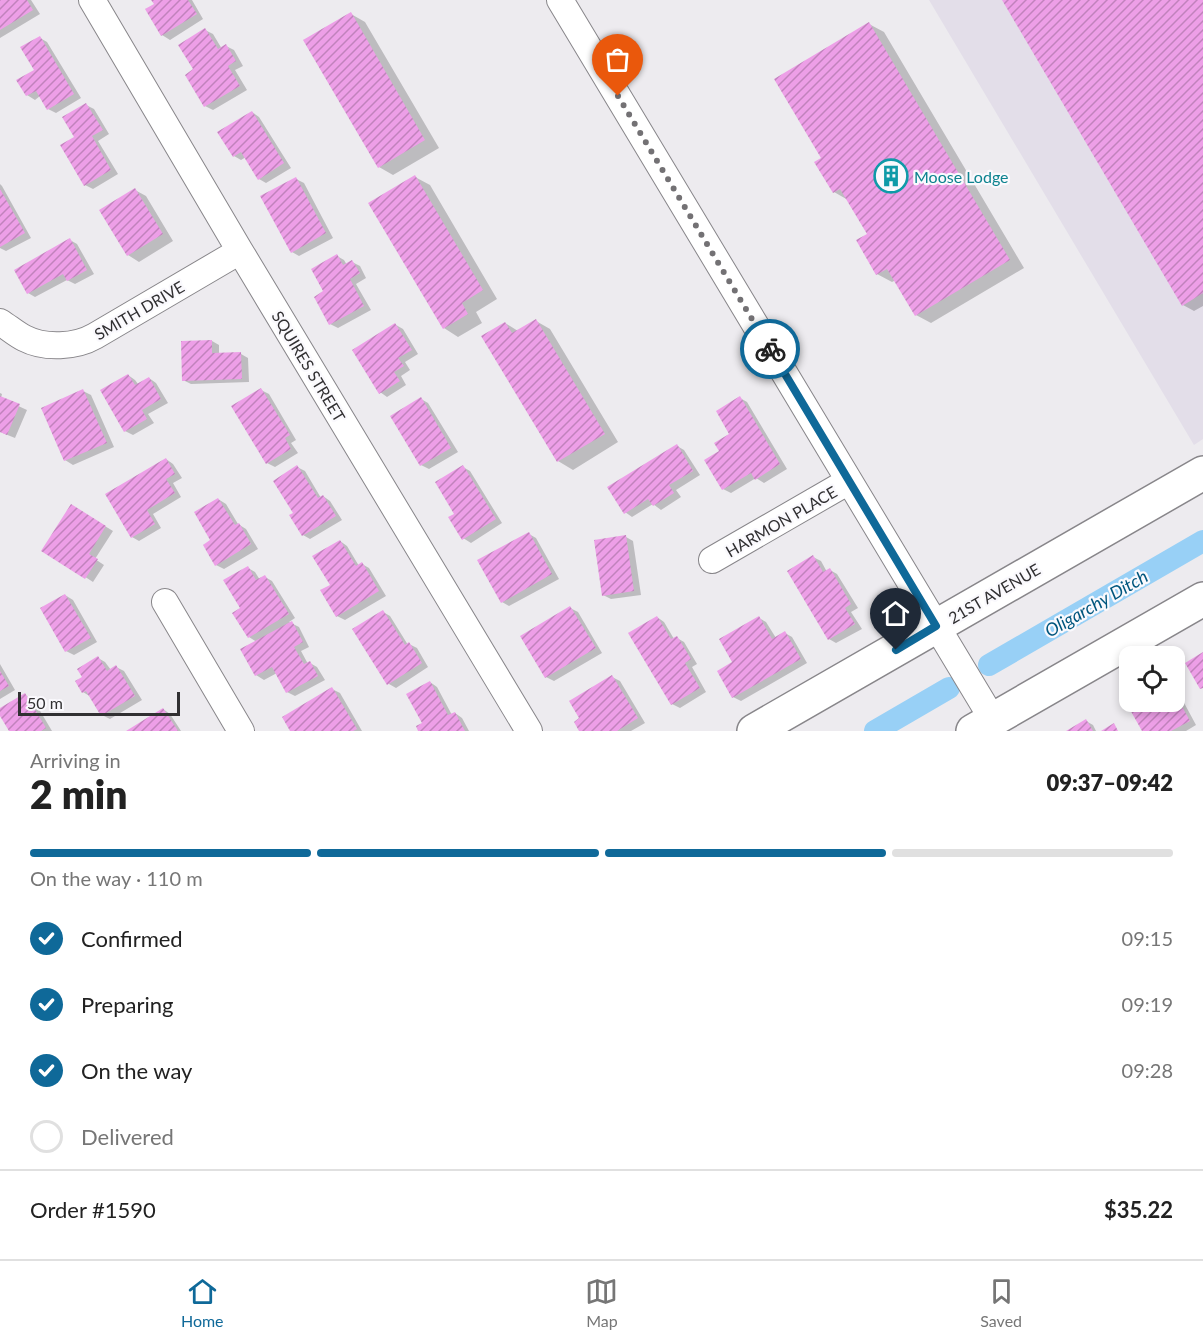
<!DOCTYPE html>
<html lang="en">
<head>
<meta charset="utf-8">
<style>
	body { margin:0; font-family:Lato,sans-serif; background:#f2f2f2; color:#222; height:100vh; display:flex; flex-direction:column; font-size:22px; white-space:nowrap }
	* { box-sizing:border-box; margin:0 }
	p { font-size:20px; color:#767676 }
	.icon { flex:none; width:33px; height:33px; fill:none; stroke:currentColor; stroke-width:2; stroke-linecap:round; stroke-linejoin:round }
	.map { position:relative; height:731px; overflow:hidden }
	.drawer { display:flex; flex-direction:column; background:#fff; flex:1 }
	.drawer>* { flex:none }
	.controls { position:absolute; left:1119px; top:646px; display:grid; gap:12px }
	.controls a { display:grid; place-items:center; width:66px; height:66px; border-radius:12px; background:#fff; box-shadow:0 3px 9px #0003; font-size:30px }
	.scale { position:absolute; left:18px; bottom:15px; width:162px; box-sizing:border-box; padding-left:6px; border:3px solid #313032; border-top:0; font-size:16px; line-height:21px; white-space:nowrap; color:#313032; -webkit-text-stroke:4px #faf9fd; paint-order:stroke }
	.pin { position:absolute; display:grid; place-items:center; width:51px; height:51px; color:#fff; margin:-62px -26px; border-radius:50% 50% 50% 0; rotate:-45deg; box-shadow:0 0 6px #0007 }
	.pin .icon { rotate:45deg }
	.courier { position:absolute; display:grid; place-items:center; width:60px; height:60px; margin:-30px; border:4px solid #0f6999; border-radius:50%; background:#fff; color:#222; box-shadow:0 2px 8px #0007 }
	.summary em { font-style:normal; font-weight:800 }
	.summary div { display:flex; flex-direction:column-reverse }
	.summary { display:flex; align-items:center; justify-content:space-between; height:102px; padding:0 30px }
	h1 { font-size:39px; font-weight:800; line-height:45px }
	.bar { display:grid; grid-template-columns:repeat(4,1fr); gap:9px 6px; align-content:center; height:72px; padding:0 30px }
	.bar i { height:8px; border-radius:4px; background:#e0e0e0 }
	.bar .on { background:#0f6999 }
	.bar p { grid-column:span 4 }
	.line { display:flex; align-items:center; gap:15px; padding:0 30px; border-top:2px solid #e0e0e0 }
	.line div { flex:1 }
	ol { padding:0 30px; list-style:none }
	li { display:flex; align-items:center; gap:18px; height:66px }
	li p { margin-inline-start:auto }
	li .icon { padding:6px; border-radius:50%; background:#0f6999; color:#fff; stroke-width:4 }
	li:last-child { color:#767676 }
	li i { width:33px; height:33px; border:3px solid #e0e0e0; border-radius:50% }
	.dock { display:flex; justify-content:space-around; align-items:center; height:84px; border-top:2px solid #e0e0e0; background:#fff; font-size:16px; color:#767676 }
	.dock a { display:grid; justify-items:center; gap:3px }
	.dock .on { color:#0f6999 }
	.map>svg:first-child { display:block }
</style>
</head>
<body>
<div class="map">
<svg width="1203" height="731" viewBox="0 0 1203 731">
	<defs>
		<pattern id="building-hatch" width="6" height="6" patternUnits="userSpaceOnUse" patternTransform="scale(1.5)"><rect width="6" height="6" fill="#ed9fe7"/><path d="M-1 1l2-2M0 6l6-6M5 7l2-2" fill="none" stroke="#c182bc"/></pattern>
	</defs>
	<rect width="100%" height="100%" fill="#edebef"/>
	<path fill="#e3dee9" d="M929 0H1203V439L1194 445Z"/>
	<path fill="#0003" d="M0 0H31L40 14 0 38Z
		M153 0H192L203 19 170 40 162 35 156 4Z
		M1003 0H1203V306L1194 311 1183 305Z
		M351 14 365 22 439 148 393 175 379 167Z
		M869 24 884 32 1024 268 931 323 916 315 896 280 892 282 877 274 869 234 848 200 834 192 823 159Z
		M205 30 213 34 222 49 226 46 234 50 243 66 235 70 247 90 213 110 205 106 195 70Z
		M40 38 47 42 81 98 56 113 48 109 40 96 35 100 27 95 36 71Z
		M86 105 94 109 109 134 98 141 118 174 93 189 85 185 76 137Z
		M252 112 259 117 291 168 266 183 259 179 246 157 241 160 234 156Z
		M415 177 430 185 497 299 476 312 482 323 458 337 444 328Z
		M296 179 304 183 333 238 299 256 292 252Z
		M0 184 2 186 31 238 6 251 0 248Z
		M135 190 146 196 173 241 139 262 128 255Z
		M70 240 77 244 94 274 75 284 67 280 35 297 28 293Z
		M337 256 344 260 347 265 352 262 360 266 366 278 356 284 371 310 338 328 330 324 325 292Z
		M536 321 550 329 618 442 573 470 558 461 505 323 518 331Z
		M396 325 403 329 418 354 405 362 410 370 401 376 406 385 387 397 380 392Z
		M212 341 219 345V354H241L248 358 249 382 191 384 183 380Z
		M128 375 135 380 138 384 149 378 156 383 168 403 148 414 154 423 133 435 125 431Z
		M261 390 269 394 296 440 291 443 298 453 275 467 267 463 233 407Z
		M83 391 91 395 114 447 73 465 65 460 43 409Z
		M0 393 2 394 1 398 27 410 15 438 0 432Z
		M740 398 747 402 787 469 764 483 756 478 731 493 723 489 721 451 731 434Z
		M421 399 428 403 458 452 429 469 421 465Z
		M677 446 684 450 700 475 676 490 681 497 661 510 653 504 632 517 625 512Z
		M166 459 173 464 182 478 173 483 181 497 153 514 161 528 139 541 132 537Z
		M297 467 305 471 321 498 323 496 330 501 342 520 310 539 303 535 295 514Z
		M463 467 470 471 502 523 471 543 463 538 456 514Z
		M218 499 226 504 238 524 246 529 258 549 224 569 216 565 212 541Z
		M72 506 113 531 95 559 104 565 93 582 44 550Z
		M529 534 536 538 559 579 509 606 502 602Z
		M626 537 633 541 641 595 611 599 603 595Z
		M340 541 347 546 359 566 362 564 369 568 386 596 345 620 337 616 332 585Z
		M813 557 821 561 827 572 830 570 837 574 858 608 851 612 862 629 836 643 829 639Z
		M248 568 255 572 260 580 265 577 272 581 295 618 289 622 299 627 309 647 301 651 308 664 310 663 317 667 325 680 295 696 287 692 277 673 264 680 256 675 242 650 257 642 249 637 242 609Z
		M65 595 73 600 97 642 74 655 66 651Z
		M570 608 578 612 602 653 554 681 546 677Z
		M383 612 390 616 408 645 409 644 417 648 428 667 396 688 389 684Z
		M657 617 664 622 674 639 677 638 684 642 697 664 692 667 706 692 680 708 672 704Z
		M759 618 766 622 776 638 785 633 792 637 807 663 741 701 733 697 734 662Z
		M98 658 105 662 111 670 116 667 124 671 142 700 110 719 102 715 91 697 83 692 84 677Z
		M0 664 15 690 0 699Z
		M612 677 620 681 645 723 631 731H581L576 722Z
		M430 682 437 687 452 715 455 713 462 718 469 731H420L418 727 424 724Z
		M332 689 340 693 362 731H292L284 717Z
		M25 695 33 699 52 731H11L0 713V710Z
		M1175 695 1182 699 1196 725 1186 731H1144L1126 699 1130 702H1174Z
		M163 709 170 714 181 731H129Z
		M1086 721 1093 725 1096 731H1069Z"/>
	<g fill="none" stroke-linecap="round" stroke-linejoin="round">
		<path stroke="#98d0f6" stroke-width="22" d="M989 665 1203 541
			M875 731 949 688"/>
	</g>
	<path fill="url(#building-hatch)" d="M0 0H27L33 10 0 30Z
		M151 0H188L197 14 161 36 145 9 154 4Z
		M1002 0H1203V293L1182 306Z
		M351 12 425 140 378 168 303 40Z
		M869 22 1010 260 915 316 887 269 876 275 856 240 867 234 840 189 833 193 814 162 821 158 774 79Z
		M205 28 218 49 226 44 236 61 228 66 240 86 204 107 185 75 193 69 178 45Z
		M40 36 74 94 47 110 36 91 26 96 16 80 34 70 20 47Z
		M86 103 103 130 92 136 111 170 84 186 60 145 74 137 62 117Z
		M252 111 284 163 258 180 241 152 233 157 217 132Z
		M415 175 483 290 462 303 468 314 443 329 368 203Z
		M296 177 326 233 291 253 260 196Z
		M135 188 163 234 127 256 99 210Z
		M0 189 25 233 0 247Z
		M70 238 87 270 67 281 63 274 27 294 14 270Z
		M337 254 343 265 352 260 360 273 350 279 364 306 329 325 314 297 323 291 311 269Z
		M536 319 605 434 557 462 481 336 505 322 512 333Z
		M395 323 412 350 398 358 404 366 394 372 400 381 379 394 352 350Z
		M212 340V353L241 352 242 379 182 381 181 341Z
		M128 374 135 385 149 377 161 399 142 410 147 419 124 432 100 390Z
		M261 388 290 435 285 438 291 449 266 464 231 406Z
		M83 389 107 443 64 461 41 408Z
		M0 396 20 404 7 435 0 432Z
		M740 396 780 464 755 480 751 473 722 490 704 460 719 451 714 443 729 434 716 411Z
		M421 397 451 448 420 466 390 416Z
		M677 444 693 471 669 485 674 493 653 506 648 499 624 514 607 487Z
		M166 458 175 474 166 479 175 493 147 510 155 524 131 538 105 494Z
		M297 465 318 498 323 495 336 516 302 536 289 515 293 513 273 481Z
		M463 465 496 519 462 540 448 517 454 514 435 482Z
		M218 498 235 525 239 523 251 544 215 566 203 545 210 540 194 512Z
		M71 504 106 526 89 554 98 559 85 579 41 551Z
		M529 532 552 574 501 603 477 560Z
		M626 535 634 591 602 596 594 540Z
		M340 540 356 566 362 562 379 591 336 617 320 590 330 585 312 556Z
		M813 555 823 572 830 568 851 604 845 608 855 624 828 640 787 571Z
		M248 566 256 580 265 575 289 614 248 638 232 613 240 608 223 580Z
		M65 594 91 638 65 652 40 608Z
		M570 606 596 648 545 678 520 636Z
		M383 610 405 645 409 642 422 663 387 685 352 629Z
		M657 616 671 639 677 636 691 659 685 663 700 688 671 705 628 633Z
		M759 616 772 639 785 631 801 659 732 698 717 671 732 662 719 639Z
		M292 621 303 642 294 647 304 664 310 661 318 676 286 693 272 667 255 676 240 649Z
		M1203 652V688L1200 689 1185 663Z
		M98 656 107 671 116 665 135 696 101 716 86 691 82 693 75 681 82 677 77 669Z
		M0 671 9 686 0 691Z
		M612 675 638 718 617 731H579L574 722 579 718 569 701Z
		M430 681 448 715 455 712 465 731H418L416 726 422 723 406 694Z
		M332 687 357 729 353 731H290L282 717Z
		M1174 692 1190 721 1171 731H1142L1124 699 1130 696V702H1174Z
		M25 693 46 728 41 731H9L0 716V708Z
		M163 708 178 731H126Z
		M1086 719 1093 731H1066Z
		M1114 723 1118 731H1101Z"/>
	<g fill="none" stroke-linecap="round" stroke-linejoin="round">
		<defs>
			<path id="street" d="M92 0 240 251 529 731
				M560 0 993 720
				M0 322C8 327 16 334 24 338 45 349 76 347 95 336L240 251
				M712 560 849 481
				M165 602 241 731"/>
			<path id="secondary" d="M754 731 1203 473
				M973 731 1203 599"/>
		</defs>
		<use href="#street" stroke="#88868a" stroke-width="28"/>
		<use href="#secondary" stroke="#88868a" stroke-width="36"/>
		<use href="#street" stroke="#fff" stroke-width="26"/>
		<use href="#secondary" stroke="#fff" stroke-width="33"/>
	</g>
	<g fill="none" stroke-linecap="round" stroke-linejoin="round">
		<path stroke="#737174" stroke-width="6" stroke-dasharray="0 10.8" d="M618 96 770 349"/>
		<path stroke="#0f6999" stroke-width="8" d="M770 349 936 626 896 650"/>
	</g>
	<defs>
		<symbol id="building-ring" viewBox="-11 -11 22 22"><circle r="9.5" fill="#faf9fd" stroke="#0f9aa8" stroke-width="1.5"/><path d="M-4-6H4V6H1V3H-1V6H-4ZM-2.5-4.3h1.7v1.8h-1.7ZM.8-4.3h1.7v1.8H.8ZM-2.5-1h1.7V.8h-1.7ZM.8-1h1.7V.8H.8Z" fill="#0f9aa8"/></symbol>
	</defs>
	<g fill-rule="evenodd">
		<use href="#building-ring" x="872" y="157" width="38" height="38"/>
	</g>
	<g text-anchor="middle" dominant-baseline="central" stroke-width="4.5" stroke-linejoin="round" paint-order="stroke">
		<g font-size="16" fill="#0d838f" stroke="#faf9fd" text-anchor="start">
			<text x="914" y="176">Moose Lodge</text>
		</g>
		<g font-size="16" fill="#313032" stroke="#faf9fd">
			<text transform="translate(139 310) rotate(-30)">SMITH DRIVE</text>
			<text transform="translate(309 366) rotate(59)">SQUIRES STREET</text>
			<text transform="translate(781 521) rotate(-30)">HARMON PLACE</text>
			<text transform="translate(994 593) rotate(-30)">21ST AVENUE</text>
		</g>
		<g font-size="18" font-style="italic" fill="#00567e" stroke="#faf9fd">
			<text transform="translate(1096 603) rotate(-30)">Oligarchy Ditch</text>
		</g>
	</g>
</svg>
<div class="controls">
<a><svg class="icon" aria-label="locate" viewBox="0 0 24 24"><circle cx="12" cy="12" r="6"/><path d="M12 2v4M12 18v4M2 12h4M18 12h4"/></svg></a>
</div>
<div class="scale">50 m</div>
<div class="pin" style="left:618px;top:96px;background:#ea580c"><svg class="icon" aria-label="bag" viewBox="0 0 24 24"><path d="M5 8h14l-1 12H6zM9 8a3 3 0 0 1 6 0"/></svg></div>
<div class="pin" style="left:896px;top:650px;background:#1f2937"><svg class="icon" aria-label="home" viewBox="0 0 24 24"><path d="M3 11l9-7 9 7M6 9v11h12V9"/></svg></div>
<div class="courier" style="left:770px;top:349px"><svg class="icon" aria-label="bike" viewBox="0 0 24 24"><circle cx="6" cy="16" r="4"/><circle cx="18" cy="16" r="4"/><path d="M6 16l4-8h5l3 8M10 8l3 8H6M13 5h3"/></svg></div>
</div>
<section class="drawer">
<div class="summary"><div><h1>2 min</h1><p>Arriving in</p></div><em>09:37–09:42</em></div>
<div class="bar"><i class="on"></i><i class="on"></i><i class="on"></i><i></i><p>On the way · 110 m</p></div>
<ol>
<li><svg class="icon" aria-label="check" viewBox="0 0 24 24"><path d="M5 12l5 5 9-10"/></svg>Confirmed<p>09:15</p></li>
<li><svg class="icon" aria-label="check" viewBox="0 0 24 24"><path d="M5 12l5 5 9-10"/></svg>Preparing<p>09:19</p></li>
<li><svg class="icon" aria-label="check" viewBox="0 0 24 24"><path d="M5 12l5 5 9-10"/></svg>On the way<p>09:28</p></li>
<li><i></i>Delivered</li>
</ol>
<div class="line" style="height:78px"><div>Order #1590</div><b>$35.22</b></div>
</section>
<nav class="dock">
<a class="on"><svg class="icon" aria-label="home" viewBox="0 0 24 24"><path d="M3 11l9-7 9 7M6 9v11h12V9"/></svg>Home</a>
<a><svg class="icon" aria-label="map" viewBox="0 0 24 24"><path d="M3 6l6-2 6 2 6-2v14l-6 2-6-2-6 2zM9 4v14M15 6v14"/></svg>Map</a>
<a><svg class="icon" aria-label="saved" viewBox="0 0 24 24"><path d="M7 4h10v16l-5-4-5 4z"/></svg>Saved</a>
</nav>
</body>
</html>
